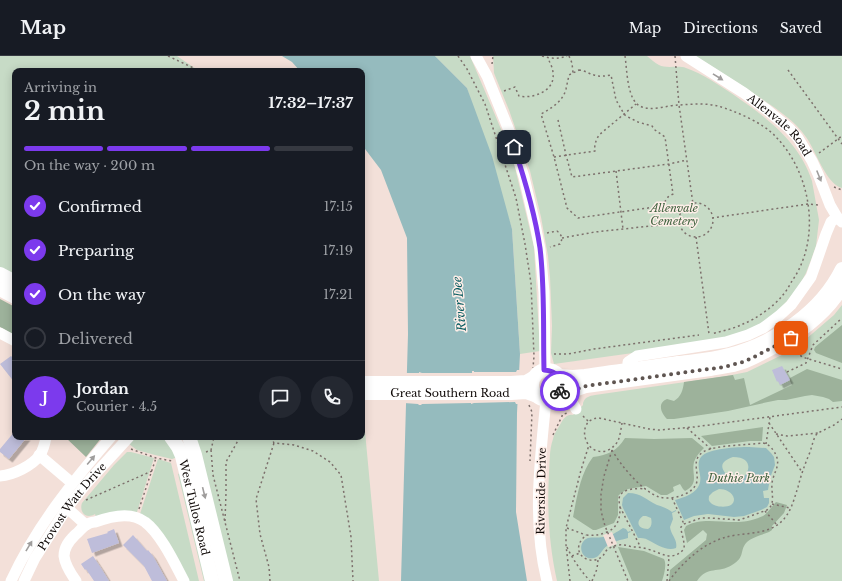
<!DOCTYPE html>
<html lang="en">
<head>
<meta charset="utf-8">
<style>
	body { margin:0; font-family:"Libre Baskerville",serif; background:#242831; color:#f1f3f6; height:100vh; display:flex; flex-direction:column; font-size:15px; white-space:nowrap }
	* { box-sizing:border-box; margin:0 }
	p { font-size:13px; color:#9ea1a6 }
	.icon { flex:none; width:22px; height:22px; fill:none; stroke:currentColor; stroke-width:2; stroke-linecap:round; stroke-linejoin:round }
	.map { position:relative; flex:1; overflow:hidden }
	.sheet { position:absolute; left:12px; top:12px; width:353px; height:372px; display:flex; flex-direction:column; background:#171b24; border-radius:8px; box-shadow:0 2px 10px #0003 }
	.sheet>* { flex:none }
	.pin { position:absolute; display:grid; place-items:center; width:34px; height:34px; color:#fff; margin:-17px; border-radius:8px; box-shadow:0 2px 6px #0006 }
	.courier { position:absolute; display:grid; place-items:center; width:40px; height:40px; margin:-20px; border:3px solid #7c3aed; border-radius:50%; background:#fff; color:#222; box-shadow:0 1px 5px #0007 }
	.headline em { font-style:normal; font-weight:700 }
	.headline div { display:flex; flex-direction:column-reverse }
	.headline { display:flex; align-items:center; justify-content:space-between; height:68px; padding:0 12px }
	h1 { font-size:26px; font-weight:700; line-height:30px }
	.bar { display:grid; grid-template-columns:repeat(4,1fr); gap:6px 4px; align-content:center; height:48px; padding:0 12px }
	.bar i { height:5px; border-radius:3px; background:#363941 }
	.bar .current { background:#7c3aed }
	.bar p { grid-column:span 4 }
	.line { display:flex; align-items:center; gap:10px; padding:0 12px; border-top:1px solid #363941 }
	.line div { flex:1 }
	.round { display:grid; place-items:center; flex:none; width:42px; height:42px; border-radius:21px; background:#242831 }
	ol { padding:0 12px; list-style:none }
	li { display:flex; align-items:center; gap:12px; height:44px }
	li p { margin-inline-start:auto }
	li .icon { padding:4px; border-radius:50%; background:#7c3aed; color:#fff; stroke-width:4 }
	li:last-child { color:#9ea1a6 }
	li i { width:22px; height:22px; border:2px solid #363941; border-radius:50% }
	header { display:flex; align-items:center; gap:24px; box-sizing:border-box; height:56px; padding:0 20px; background:#171b24; border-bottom:1px solid #363941 }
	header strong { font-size:19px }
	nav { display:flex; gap:22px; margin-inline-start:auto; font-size:14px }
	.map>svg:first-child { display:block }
</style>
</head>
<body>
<header>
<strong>Map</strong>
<nav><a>Map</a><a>Directions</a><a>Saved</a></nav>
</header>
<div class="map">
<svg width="842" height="525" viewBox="0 0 842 525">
	<defs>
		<filter id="shadow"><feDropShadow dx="3.5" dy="3.5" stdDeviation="0" flood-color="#0004"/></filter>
	</defs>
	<rect width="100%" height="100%" fill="#f3e0d9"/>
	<path fill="#c7dbc6" d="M0 0H177L199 15H15V226L0 218Z
		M435 0H470L512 99 534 191 540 295 520 298 512 173 467 32Z
		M493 0H647C651 3 655 7 659 9 666 13 679 9 686 12 703 18 719 29 734 39 767 62 799 85 812 125L819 164 816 190 811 204 806 217 798 232 788 244 777 256 761 268 726 284 554 308 551 297 552 270 550 221 548 200 541 161 530 115 509 54 500 32 494 17Z
		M695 0H842V132C826 128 816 95 806 81 795 65 778 54 762 43 740 28 718 14 695 0Z
		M842 249V525H557C549 489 547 454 549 417 550 406 549 394 553 383 554 378 558 372 561 367 564 362 567 358 573 359L583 349V347C585 341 589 340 595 339L727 320 747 316 788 296 791 297 793 299 805 292 804 286 806 283 834 259Z
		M362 354H363L379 525H226L189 381H362Z
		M138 381H165L178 401 172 403 155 399 137 394 129 388 133 384Z
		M127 396H131L154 402 137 456 121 455 96 461 95 458C94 459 90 460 89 460 82 460 80 452 82 447L114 409Z
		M158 403 171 407 199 525H187L140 458Z
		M181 417 207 525H204L178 418Z"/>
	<path fill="#9db29b" d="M0 243 15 251V280L0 271Z
		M842 269V307L816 297 814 294 815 291Z
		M807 313 842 324V345L833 346 829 343 823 341 812 339 805 340 786 344H778L768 346 728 355 674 363H667C661 357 657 347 667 343L674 345C681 341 683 334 684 326L733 319 735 324 744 322 750 349 792 329 789 323 790 322Z
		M763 371 762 385H750L712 390 701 380Z
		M65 381H102L86 401Z
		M625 382 654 383 692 382 704 392C700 396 696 400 694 406 691 418 700 427 685 435L683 433 680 428 673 431 674 435 667 439H661L646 430 628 433 621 437 618 440V459L614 467 596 474H593L573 461C577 441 580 418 593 401 608 399 617 395 625 382Z
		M776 446 787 449 784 457 772 470V474L769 476C762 479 752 481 747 486 739 494 746 501 732 509 718 518 708 509 697 525H669L670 514 706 484 707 478 703 474 687 487 684 474 686 470C702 461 721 467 739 466 745 466 757 463 763 460 768 457 772 450 776 446Z
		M618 491 644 495 664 503C667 509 664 519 662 525H632Z"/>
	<path fill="#95bbbe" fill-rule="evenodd" d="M282 0H435L467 32 492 100 512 173 520 298 517 357 516 456 527 525H401L408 278 407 182 381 114 362 89V15H300L292 6Z
		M749 391 766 392 771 397 774 401 775 409 770 422 768 434 763 435 764 442H769V447L767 451 761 454 744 460 734 461 708 458 694 460 684 464 675 444C687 441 703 435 700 419 699 413 697 406 701 401 708 392 738 391 749 391ZM733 401C764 401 741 438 726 418 718 409 724 404 733 401ZM719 433C725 433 733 436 734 443 734 446 733 447 731 449 726 452 713 451 710 446 708 444 709 442 709 440L713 436Z
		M628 437C642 437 646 444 657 449 663 451 667 452 672 456L676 454V455L672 457 673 463 670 471C671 479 678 484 676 492 667 496 656 488 648 484 645 482 641 482 638 482L623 452 622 449 623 442ZM643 460H646L651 462C652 466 652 471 648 473 638 473 635 466 643 460Z
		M623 472 626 473 628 476 630 475 631 476 628 477V482C621 484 613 485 607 490 602 493 600 501 594 502 581 505 576 487 588 482 592 481 598 482 603 481 611 480 617 476 623 472Z"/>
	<path fill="#f3e0d9" d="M517 314H521L519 348H516L515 346 474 347 471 348V347L422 348 421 349H419L418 348 404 347 405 317H419V316L422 317H472V315H474V316H516Z
		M612 476 617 488 608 491 603 479Z"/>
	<path fill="#bebdda" filter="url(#shadow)" d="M11 300 15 304V327L0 308Z
		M782 310 790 324 780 329 778 325 777 326 772 314Z
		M15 375V381H27L9 403 0 396V393Z
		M114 473 119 487 92 497 87 483 108 477 107 476Z
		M133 479 147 495 148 494 153 500 167 525H152L144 510 123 489Z
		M93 500 101 512 109 525H94L86 513 85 514 81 508Z"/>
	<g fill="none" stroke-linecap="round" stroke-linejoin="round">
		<path stroke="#7d706c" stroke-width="1.5" stroke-dasharray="2 3" stroke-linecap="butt" d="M168 0 200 15
			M458 0 467 13 485 48 516 142 525 188 531 227 534 300 533 312
			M542 0C551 3 559 3 567 0
			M569 0 572 7 573 17
			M625 0C627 13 627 44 640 50 650 56 668 49 679 49 692 48 705 47 718 50 735 55 764 67 776 81 811 117 822 182 792 225 789 230 786 236 782 240 773 251 756 263 743 268 733 273 722 275 711 278
			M675 0 679 49 693 148
			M492 8 493 0
			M579 14C584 14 589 18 594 19 600 21 605 20 611 19L616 44 624 58 626 60 638 66 652 70 655 74 665 81 673 138 668 141 662 150 578 162 567 152 554 101 541 58C552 52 563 45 566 33 567 28 568 24 569 19Z
			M788 14 842 88
			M504 35 515 31 519 40C531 43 552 36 553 22 554 15 551 8 548 3
			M558 64 566 99 572 121 669 108 687 104
			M819 97 842 80
			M554 101 595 95C594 89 596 84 599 79L636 48
			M616 115 623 173
			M834 131 842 134
			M679 164a17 17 0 1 1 34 0a17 17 0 1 1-34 0Z
			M712 162 808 148 819 149
			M547 177 557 175C562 179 563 183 560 188L550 191
			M696 181 709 278
			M562 182 595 176 679 167
			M362 185 364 190 362 191
			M795 291 800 299 802 301 842 313
			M554 298H568L594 293 699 279
			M787 316 806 307 813 289 842 262
			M529 349 532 356 530 405
			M583 360 589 366
			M622 367C621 373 620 380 618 385 615 390 611 393 606 395 582 400 576 362 599 362L649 373 659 374 694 371 842 351
			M769 367 802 416
			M687 372 711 393
			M776 378 787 380 818 377
			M553 379 563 358 568 357
			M271 381 274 387 294 389 313 395 330 406 341 419 351 481 353 525
			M766 388 770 361
			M131 393 156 402 172 405
			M211 394 213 419 240 525
			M612 394C621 410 642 435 659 441 666 443 674 442 680 440 686 438 692 435 695 430 702 420 689 405 703 396 714 389 749 389 763 387 768 388 771 391 773 394 783 408 774 414 772 427 771 437 776 448 767 454L748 461 739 464 710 462H701L684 468 681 471C681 478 685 485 684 493 671 507 661 496 647 493 642 491 637 491 632 491 629 490 626 489 623 489 618 488 609 491 606 495 604 498 603 501 600 502 591 508 576 501 579 489 580 485 583 482 586 479 594 480 600 479 607 476 617 472 620 463 620 453 620 450 619 446 619 443 620 432 638 432 646 433
			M612 394 604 420 601 438V455L605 470 628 525
			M206 396 211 394 214 381
			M672 442 684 468
			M86 444 152 415
			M772 448 790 452
			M620 451 640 490
			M139 453 156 402
			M765 455 777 469
			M225 465 226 437V406L240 381
			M567 472 586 479
			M567 491C573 504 581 515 590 525
			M572 500 580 497
			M270 525 269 511 260 478 256 443 274 387
			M570 525 566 489V472L581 414 589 389
			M592 525 597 513 598 504
			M667 525 669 501
			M669 525C682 507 701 489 723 482 740 476 766 480 781 466 791 457 794 443 798 431 801 419 805 408 810 396 812 390 813 384 816 379L818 377 834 369 842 363"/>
		<g stroke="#fff" stroke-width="11">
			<path d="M476 0 487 20 510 77 524 121 535 168 540 193 544 236 545 314"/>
			<path id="s1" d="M686 0 744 37 767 54 789 72 798 82 812 105 818 118 830 149 837 161 842 166"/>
			<path d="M0 277 15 285"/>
			<path d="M628 314V306L637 300 726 286 748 279 763 272 779 260 791 249 811 221 816 207 826 178 831 166 837 161"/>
			<path d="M568 337 572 346 576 353"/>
			<path d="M546 344C540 404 532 466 547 525"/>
			<path d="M39 399 72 427"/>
			<path d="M0 420C13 419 32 410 40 399 43 394 45 387 46 381"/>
			<path d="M67 452 86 469"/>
			<path d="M11 525C36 471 73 425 111 381"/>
			<path id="s2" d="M24 525 35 502 67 452 86 428 129 381"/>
			<path d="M76 525C71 518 65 509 64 500 64 491 69 485 75 479 79 476 82 471 86 469 89 467 92 466 95 466 111 460 131 455 145 466 161 478 175 508 184 525"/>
		</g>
		<g stroke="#fff" stroke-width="14">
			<path d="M0 218 15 226"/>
			<path d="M0 233 15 241"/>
			<circle cx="547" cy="329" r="15"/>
			<path d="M558 320 573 321 585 320C616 315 647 312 678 307 695 305 713 304 729 299 775 287 821 256 842 213"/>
			<path d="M362 327H511L526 326 533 322"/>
			<path id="s3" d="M362 337H511L526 336 537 340"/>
			<path d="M557 340 586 330 710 313C721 311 733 310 743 306 752 303 760 298 768 294 797 279 825 260 842 231"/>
			<path id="s4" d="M171 381 178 391 182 400 212 525"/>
			<path d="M189 381 195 399 226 525"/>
		</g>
	</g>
	<defs><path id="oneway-solid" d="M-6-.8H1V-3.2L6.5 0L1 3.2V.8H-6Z"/></defs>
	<g fill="#9f9d9c">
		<use href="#oneway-solid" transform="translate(718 21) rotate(32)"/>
		<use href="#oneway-solid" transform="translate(819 120) rotate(68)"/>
		<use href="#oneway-solid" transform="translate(91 404) rotate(-50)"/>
		<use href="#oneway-solid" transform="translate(204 437) rotate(76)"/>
		<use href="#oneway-solid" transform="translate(29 490) rotate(-59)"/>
	</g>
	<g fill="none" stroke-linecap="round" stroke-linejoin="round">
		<path stroke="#5f5551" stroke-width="4" stroke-dasharray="0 7.2" d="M560 335 557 340 586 330 724 311 743 306 752 302 791 282"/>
		<path stroke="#7c3aed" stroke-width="5" d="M514 91C525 124 535 158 540 192 545 233 543 273 544 314 557 315 564 323 560 335"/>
	</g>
	<g text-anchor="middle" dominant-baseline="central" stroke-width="3" stroke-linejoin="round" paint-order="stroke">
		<g font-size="11" fill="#100a08" stroke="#feeee8">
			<text stroke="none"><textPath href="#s1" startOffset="117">Allenvale Road</textPath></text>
			<text stroke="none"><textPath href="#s3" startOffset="88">Great Southern Road</textPath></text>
			<text transform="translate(541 435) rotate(-89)">Riverside Drive</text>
			<text stroke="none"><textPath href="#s2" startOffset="89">Provost Watt Drive</textPath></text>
			<text stroke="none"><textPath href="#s4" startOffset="75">West Tullos Road</textPath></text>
		</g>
		<g font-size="11" font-style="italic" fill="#3d603c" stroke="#feeee8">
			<text x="674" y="152">Allenvale<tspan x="674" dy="13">Cemetery</tspan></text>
			<text x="739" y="422">Duthie Park</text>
		</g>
		<g font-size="12" font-style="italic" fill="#065a5f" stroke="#feeee8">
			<text transform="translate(459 248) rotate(-95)">River Dee</text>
		</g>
	</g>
</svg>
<div class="pin" style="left:791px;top:282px;background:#ea580c"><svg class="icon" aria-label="bag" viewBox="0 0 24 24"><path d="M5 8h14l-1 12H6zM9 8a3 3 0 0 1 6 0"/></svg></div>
<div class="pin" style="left:514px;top:91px;background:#1f2937"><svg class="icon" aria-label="home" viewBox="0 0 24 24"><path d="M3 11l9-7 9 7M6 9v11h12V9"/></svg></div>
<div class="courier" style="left:560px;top:335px"><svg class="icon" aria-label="bike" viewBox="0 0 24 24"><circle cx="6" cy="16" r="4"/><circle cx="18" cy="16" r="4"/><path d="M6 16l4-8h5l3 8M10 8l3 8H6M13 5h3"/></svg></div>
<section class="sheet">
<div class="headline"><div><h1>2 min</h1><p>Arriving in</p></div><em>17:32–17:37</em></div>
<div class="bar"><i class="current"></i><i class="current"></i><i class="current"></i><i></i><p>On the way · 200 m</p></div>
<ol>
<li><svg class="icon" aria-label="check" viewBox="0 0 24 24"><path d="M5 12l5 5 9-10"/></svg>Confirmed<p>17:15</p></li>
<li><svg class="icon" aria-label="check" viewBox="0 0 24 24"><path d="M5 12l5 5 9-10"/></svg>Preparing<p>17:19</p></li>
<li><svg class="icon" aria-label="check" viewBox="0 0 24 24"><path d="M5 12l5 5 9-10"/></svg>On the way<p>17:21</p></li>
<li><i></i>Delivered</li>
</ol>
<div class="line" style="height:72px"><b class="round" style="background:#7c3aed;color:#fff">J</b><div><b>Jordan</b><p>Courier · 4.5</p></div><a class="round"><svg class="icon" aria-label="chat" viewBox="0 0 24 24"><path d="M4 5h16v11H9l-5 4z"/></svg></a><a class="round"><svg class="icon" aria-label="phone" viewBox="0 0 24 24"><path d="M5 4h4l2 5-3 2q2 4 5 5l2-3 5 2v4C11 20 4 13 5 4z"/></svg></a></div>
</section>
</div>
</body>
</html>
